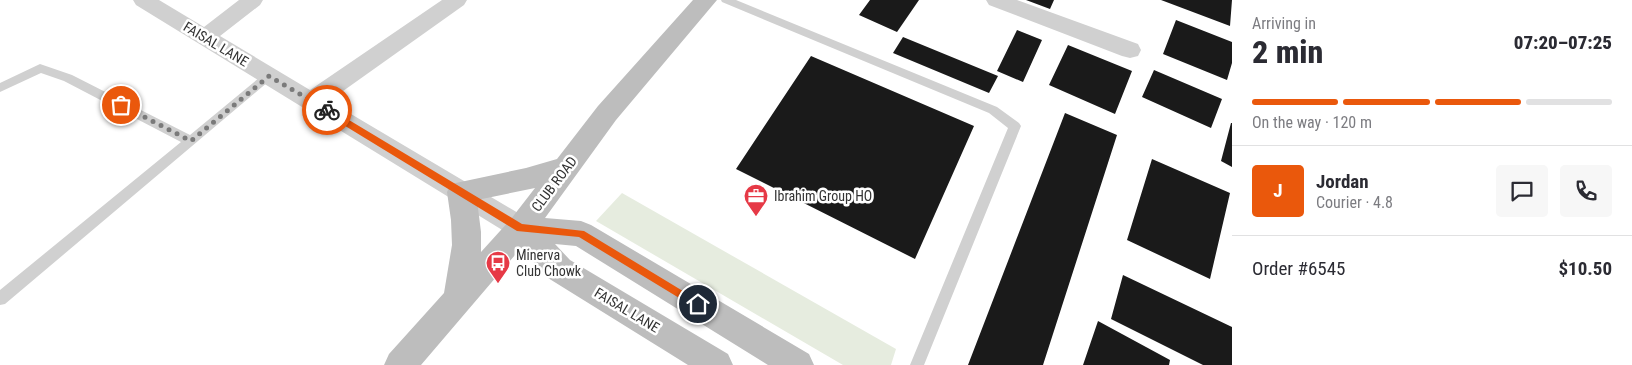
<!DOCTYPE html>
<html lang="en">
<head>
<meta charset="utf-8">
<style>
	body { margin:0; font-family:"Roboto Condensed",sans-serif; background:#f7f7f7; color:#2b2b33; height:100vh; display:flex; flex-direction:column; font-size:19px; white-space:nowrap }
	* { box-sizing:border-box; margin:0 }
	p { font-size:16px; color:#7c7c81 }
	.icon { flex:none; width:28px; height:28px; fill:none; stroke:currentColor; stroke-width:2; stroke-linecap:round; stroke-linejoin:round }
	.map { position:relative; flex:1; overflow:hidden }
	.drawer { display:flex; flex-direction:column; background:#fff; width:400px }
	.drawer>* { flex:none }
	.pin { position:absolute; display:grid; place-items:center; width:42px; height:42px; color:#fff; margin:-21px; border:2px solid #fff; border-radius:50%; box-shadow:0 1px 5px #0007 }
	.courier { position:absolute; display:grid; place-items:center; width:50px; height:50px; margin:-25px; border:4px solid #ea580c; border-radius:50%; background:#fff; color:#222; box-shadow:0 1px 6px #0007 }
	.overview em { font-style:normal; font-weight:800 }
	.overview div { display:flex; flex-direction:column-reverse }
	.overview { display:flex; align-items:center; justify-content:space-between; height:85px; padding:0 20px }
	h1 { font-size:32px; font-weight:800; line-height:38px }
	.bar { display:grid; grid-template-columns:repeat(4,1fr); gap:8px 5px; align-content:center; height:60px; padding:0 20px }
	.bar i { height:6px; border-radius:4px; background:#e1e1e2 }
	.bar .on { background:#ea580c }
	.bar p { grid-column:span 4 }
	.line { display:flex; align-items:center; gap:12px; padding:0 20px; border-top:1px solid #e1e1e2 }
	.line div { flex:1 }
	.round { display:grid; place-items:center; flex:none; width:52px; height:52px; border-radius:5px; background:#f7f7f7 }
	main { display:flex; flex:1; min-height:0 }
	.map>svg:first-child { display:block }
</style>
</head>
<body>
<main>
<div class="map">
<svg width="1232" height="365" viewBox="0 0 1232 365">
	<rect width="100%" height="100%" fill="#fff"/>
	<path fill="#e6ecdf" d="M622 193 896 349 891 365H843L596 221Z"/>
	<path fill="#1a1a1a" d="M870 0H919L897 32 859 15Z
		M1026 0H1054L1050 9Z
		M1161 0H1232L1230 26Z
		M1176 20 1232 42V63L1227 80 1163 54Z
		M1017 30 1042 40 1023 82 997 71Z
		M903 37 998 76 989 93 893 53Z
		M1068 45 1132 71 1115 114 1049 85Z
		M811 56 974 126 915 259 736 169Z
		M1154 70 1222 99 1211 128 1142 97Z
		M1065 113 1117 135 1043 365H968Z
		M1231 123H1232V167L1221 161Z
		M1152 159 1230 193 1210 279 1127 240Z
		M1123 275 1232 327V365H1203L1111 319Z
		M1098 321 1170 360 1169 365H1083Z"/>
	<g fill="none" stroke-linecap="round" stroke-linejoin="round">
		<path fill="#d0d0d0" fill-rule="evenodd" d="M721 0H736L997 107 1019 123 1021 126 924 365H910L1008 128 989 113 722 2Z
			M40 64 72 75 190 135 265 73H273L275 76 5 304 0 305V290L181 142 64 81 41 73 0 92V83Z"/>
		<path fill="#d0d0d0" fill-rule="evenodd" d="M133 0H159L204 27 239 0H263L260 5 220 36 310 90 442 0H467L464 5 329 101 530 220 534 228 530 236 521 239 512 236 136 5Z
			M986 0H1017L1138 44 1141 50 1138 56 1130 58 1122 56 989 5Z"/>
		<path fill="#bdbdbd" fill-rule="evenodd" d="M693 0H717L616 120 545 218 581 221 591 225 809 354 814 365H768L576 246 555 244 570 260 728 354 733 365H688L548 278 521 248 421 365H384L389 354 444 293 452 245 451 220 447 192 451 184 526 168 557 159 598 106ZM535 188 511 219 481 252V232L477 200Z"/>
	</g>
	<path fill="#ea580c" d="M324 108H329L522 224 584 231 701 302V307H694L579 237 517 231 324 113Z"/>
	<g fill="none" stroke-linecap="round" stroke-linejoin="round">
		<path stroke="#7a7a7a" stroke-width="5" stroke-dasharray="0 9" d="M121 105 191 141 269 76 327 110"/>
	</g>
	<defs>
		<symbol id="office-pin" viewBox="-11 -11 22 30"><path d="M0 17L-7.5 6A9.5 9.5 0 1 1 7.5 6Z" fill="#e63946" stroke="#fff"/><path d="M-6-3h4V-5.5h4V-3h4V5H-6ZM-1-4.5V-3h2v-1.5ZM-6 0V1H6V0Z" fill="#fff"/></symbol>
		<symbol id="bus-pin" viewBox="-11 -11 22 30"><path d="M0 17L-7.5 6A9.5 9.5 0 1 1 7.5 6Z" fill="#e63946" stroke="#fff"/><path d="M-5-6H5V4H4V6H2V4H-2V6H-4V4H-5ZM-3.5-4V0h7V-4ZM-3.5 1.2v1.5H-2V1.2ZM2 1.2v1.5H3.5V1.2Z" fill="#fff"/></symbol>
	</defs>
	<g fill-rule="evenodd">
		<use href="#office-pin" x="742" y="182" width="28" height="38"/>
		<use href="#bus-pin" x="484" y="249" width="28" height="38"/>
	</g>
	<g text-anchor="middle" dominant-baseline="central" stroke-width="5" stroke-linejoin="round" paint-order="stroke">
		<g font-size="14" fill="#333" stroke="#fff">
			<text transform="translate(216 44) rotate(31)">FAISAL LANE</text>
			<text transform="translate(554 184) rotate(-53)">CLUB ROAD</text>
			<text transform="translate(627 310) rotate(31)">FAISAL LANE</text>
		</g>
		<g font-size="14" fill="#333" stroke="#fff" text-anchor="start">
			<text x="774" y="196">Ibrahim Group HO</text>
			<text x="516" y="255">Minerva<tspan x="516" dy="16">Club Chowk</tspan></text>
		</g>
	</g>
</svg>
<div class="pin" style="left:121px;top:105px;background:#ea580c"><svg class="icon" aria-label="bag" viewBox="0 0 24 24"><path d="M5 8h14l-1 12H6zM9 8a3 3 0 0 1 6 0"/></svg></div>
<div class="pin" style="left:698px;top:304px;background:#1f2937"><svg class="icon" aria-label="home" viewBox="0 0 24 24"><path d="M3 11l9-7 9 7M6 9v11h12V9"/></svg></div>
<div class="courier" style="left:327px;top:110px"><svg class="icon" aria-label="bike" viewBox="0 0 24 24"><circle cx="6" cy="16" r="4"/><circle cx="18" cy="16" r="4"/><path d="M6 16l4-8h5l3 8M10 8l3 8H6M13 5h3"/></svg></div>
</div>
<section class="drawer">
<div class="overview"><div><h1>2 min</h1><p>Arriving in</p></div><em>07:20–07:25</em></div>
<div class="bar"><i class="on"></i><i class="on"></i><i class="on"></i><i></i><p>On the way · 120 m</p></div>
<div class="line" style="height:90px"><b class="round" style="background:#ea580c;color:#fff">J</b><div><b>Jordan</b><p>Courier · 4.8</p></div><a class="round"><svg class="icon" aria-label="chat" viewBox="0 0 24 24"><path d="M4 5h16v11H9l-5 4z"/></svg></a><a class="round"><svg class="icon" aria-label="phone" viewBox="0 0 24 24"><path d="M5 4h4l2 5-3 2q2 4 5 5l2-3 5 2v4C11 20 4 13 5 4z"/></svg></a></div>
<div class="line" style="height:65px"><div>Order #6545</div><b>$10.50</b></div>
</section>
</main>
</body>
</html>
